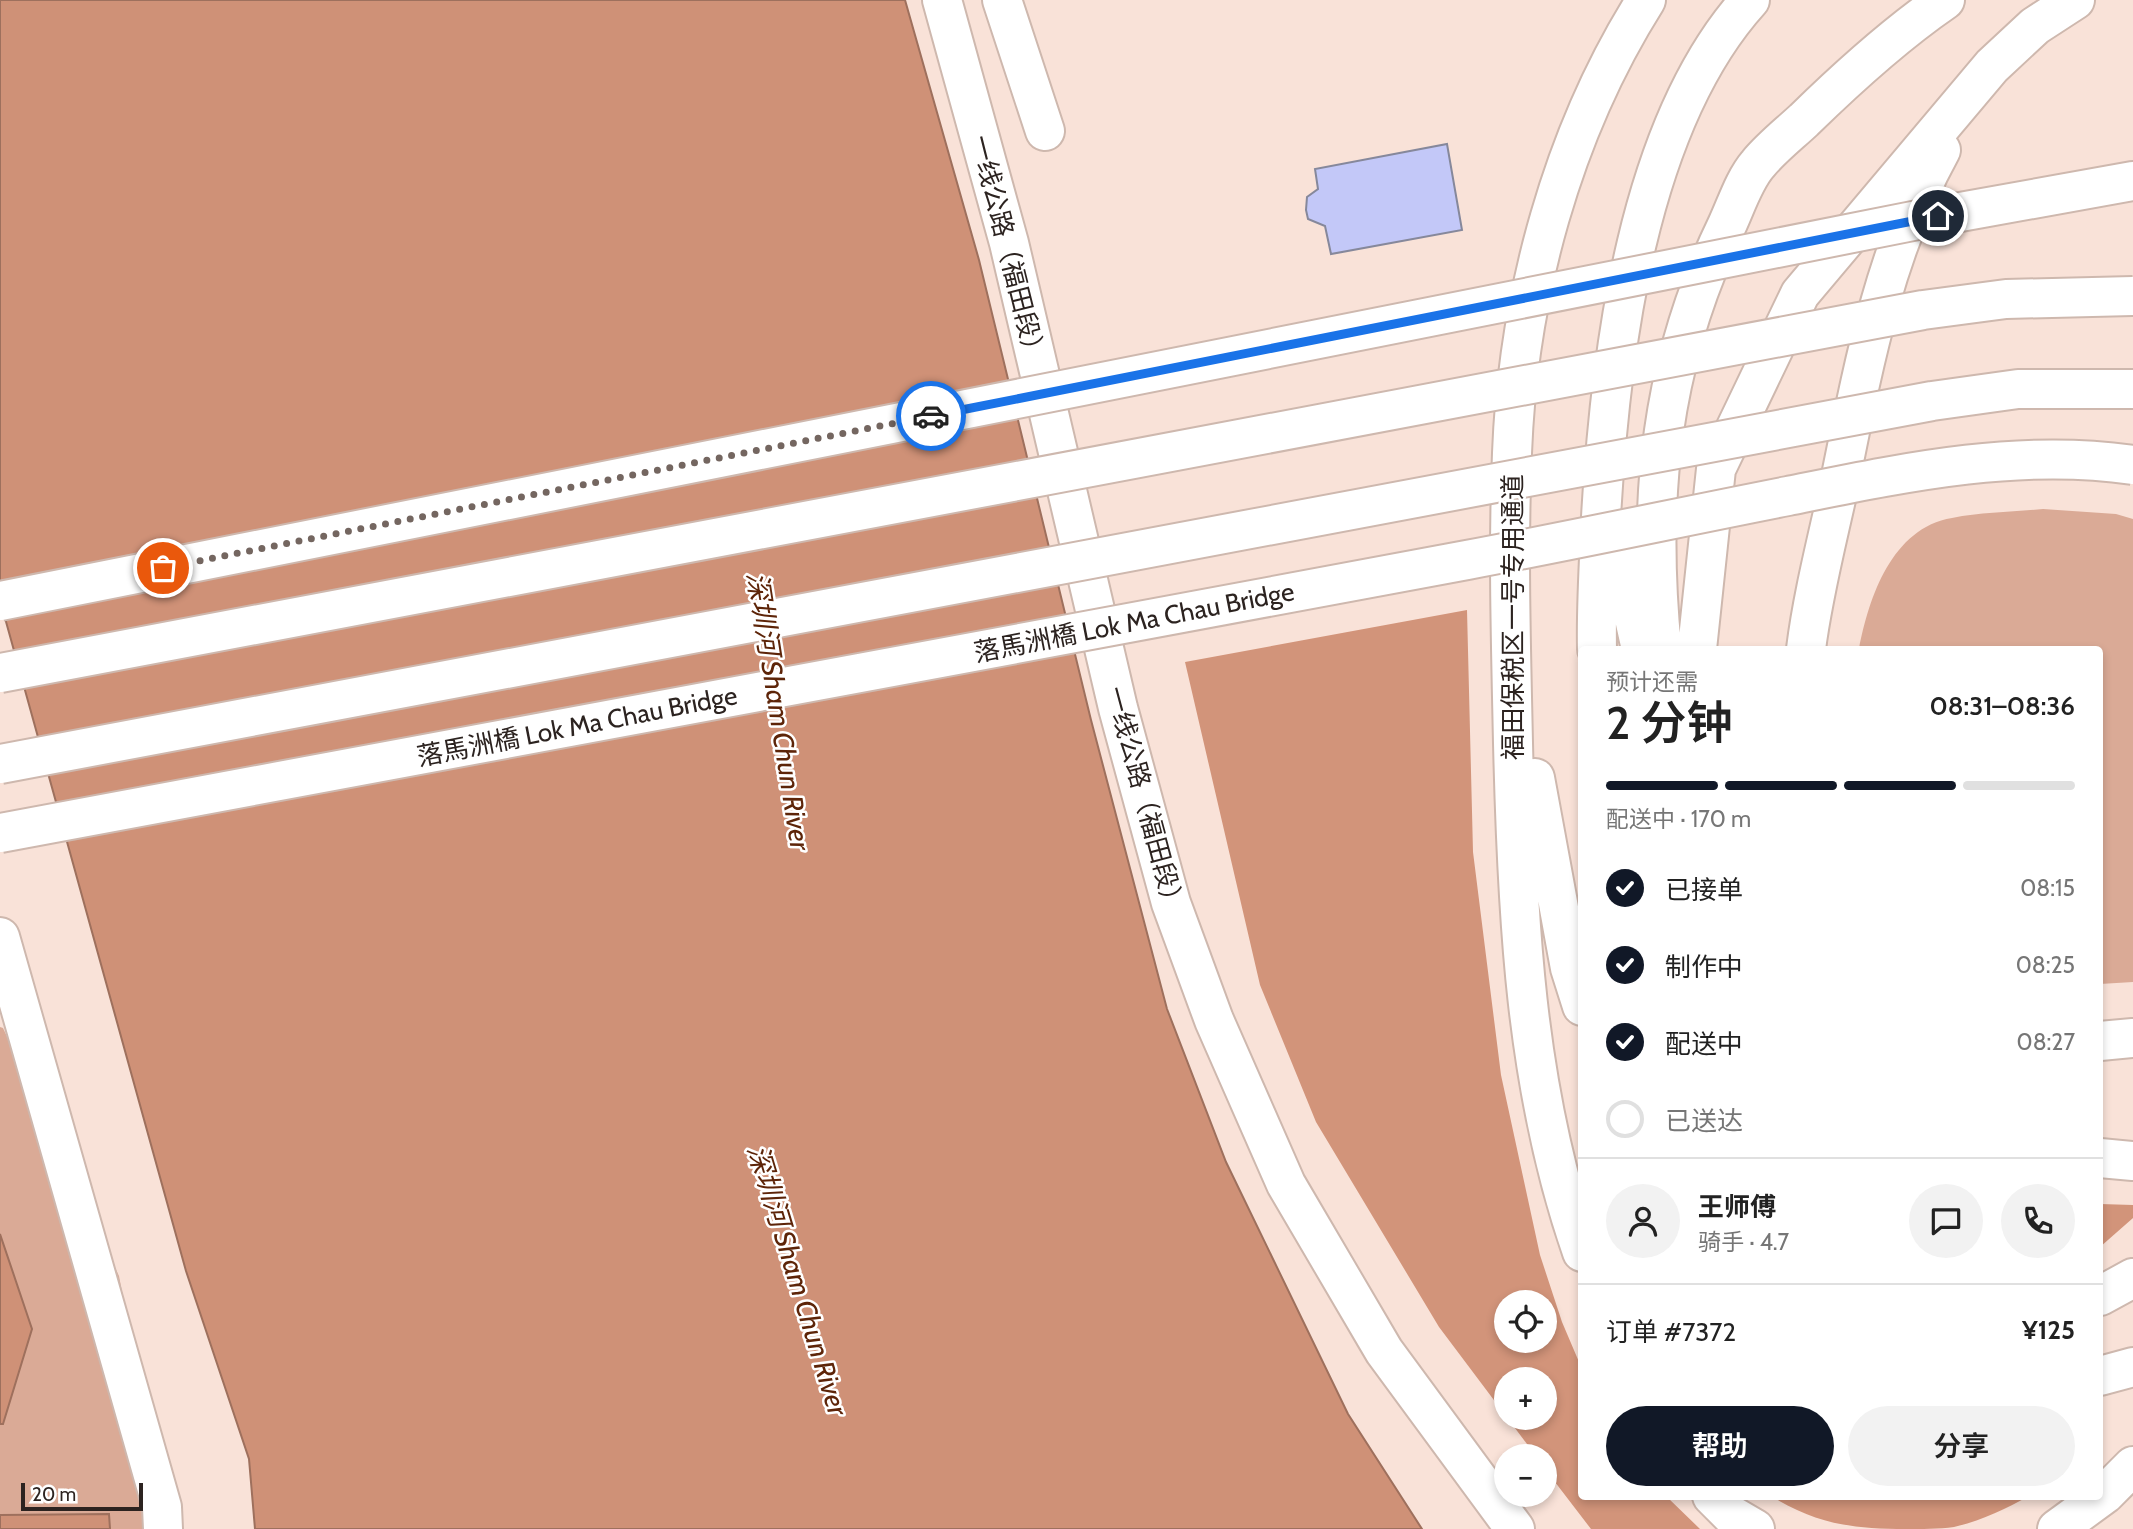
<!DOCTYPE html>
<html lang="zh">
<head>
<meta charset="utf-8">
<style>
	body { margin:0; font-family:Cabin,"Noto Sans SC",sans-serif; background:#f2f2f2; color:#222; height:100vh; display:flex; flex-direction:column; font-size:26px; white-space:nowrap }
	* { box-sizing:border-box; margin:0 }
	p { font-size:23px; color:#767676 }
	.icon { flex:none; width:38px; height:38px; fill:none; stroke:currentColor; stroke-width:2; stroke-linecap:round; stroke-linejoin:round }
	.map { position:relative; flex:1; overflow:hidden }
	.details { position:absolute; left:1578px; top:646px; width:525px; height:854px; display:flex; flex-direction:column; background:#fff; border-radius:7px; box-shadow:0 4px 10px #0003 }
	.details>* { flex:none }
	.tools { position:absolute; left:1494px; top:1290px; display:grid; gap:14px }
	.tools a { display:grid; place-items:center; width:63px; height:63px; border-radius:50%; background:#fff; box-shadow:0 4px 10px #0003; font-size:35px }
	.scale { position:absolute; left:21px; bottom:18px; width:122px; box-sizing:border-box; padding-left:7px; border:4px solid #2c2320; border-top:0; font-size:19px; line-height:24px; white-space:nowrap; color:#2c2320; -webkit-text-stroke:5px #fff; paint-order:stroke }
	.pin { position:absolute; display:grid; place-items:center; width:60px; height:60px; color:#fff; margin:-30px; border:4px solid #fff; border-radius:50%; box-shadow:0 2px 7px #0007 }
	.courier { position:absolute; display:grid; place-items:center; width:70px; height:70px; margin:-35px; border:5px solid #1a73e8; border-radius:50%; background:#fff; color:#222; box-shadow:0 2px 9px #0007 }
	.summary em { font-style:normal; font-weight:600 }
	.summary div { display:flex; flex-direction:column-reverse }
	.summary { display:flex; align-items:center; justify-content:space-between; height:119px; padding:0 28px }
	h1 { font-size:46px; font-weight:600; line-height:52px }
	.bar { display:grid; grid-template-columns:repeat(4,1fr); gap:10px 7px; align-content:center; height:84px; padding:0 28px }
	.bar i { height:9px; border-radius:5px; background:#e0e0e0 }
	.bar .current { background:#111827 }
	.bar p { grid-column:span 4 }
	.line { display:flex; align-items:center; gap:18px; padding:0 28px; border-top:2px solid #e0e0e0 }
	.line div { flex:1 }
	.round { display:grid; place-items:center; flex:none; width:74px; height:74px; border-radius:37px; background:#f2f2f2 }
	ol { padding:0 28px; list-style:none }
	li { display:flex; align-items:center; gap:21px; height:77px }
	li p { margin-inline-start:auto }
	li .icon { padding:7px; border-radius:50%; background:#111827; color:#fff; stroke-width:4 }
	li:last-child { color:#767676 }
	li i { width:38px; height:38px; border:4px solid #e0e0e0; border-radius:50% }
	.primary-button { display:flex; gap:14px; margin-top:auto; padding:14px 28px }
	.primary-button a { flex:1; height:80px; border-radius:42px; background:#111827; color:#fff; font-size:28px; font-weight:600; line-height:80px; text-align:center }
	.primary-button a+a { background:#f2f2f2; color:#222 }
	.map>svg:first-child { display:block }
</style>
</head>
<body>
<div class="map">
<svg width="2133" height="1529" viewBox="0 0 2133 1529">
	<rect width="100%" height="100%" fill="#f9e2d8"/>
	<path fill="#daaa96" d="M2043 509 2116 514 2133 519V982L2100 984V649H1859C1869 597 1892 528 1952 518 1982 512 2013 512 2043 509Z
		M0 1027 3 1028 119 1276 167 1529H0Z"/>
	<path fill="#d2947a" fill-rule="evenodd" d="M1467 610 1473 852 1501 1075 1540 1255 1562 1322 1582 1369V1496H1666L1700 1529H1591L1545 1469V1456H1536L1439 1327 1316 1122 1260 985 1185 662ZM1545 1302V1340H1507V1302ZM1507 1379H1545V1418H1507Z
		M2100 1204 2133 1205V1218L2100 1247Z
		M1771 1496H2029C2006 1509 1980 1521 1954 1527 1939 1529 1921 1529 1906 1529 1853 1529 1817 1524 1771 1496Z"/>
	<path fill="#cf9177" stroke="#9e705d" stroke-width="2" d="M0 0H905L979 260 1091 720 1167 1009 1226 1162 1348 1414 1422 1529H255L249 1459 186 1271 0 600Z
		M0 1234 32 1329 3 1424H0Z
		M109 1514 110 1529H0V1515Z"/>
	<path fill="#c3c8f8" stroke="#86889b" stroke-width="2" d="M1447 144 1462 230 1331 254 1325 226 1308 219 1306 210 1307 197 1318 189 1315 169Z"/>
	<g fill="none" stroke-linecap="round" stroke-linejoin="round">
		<defs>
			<path id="minor" d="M942 0 1009 243 1118 708 1171 903 1214 1020 1286 1184 1384 1351 1515 1529
				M1002 0 1045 131
				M0 937 162 1507 163 1529"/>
			<path id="major" d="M1938 216 2133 181
				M1615 534 1641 649
				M1597 649C1596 605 1599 561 1601 517 1610 354 1637 125 1750 0
				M1662 649C1647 499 1660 363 1727 225 1736 206 1744 180 1758 164 1771 148 1789 134 1804 120 1848 77 1894 35 1945 0
				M1697 649 1716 469 1800 294 1992 66 2035 26 2075 0
				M1806 649C1813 593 1828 537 1840 481 1863 367 1884 253 1941 150
				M1535 778 1570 968 1582 1006
				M2100 1041 2133 1038
				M2100 1158 2133 1161
				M1582 1252C1525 1089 1517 914 1513 743 1511 647 1508 550 1512 453 1518 296 1562 133 1646 0
				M2100 1296 2133 1278
				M2100 1376 2133 1367
				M1712 1496 1731 1515 1755 1529
				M2057 1529 2105 1494 2133 1466"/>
		</defs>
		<use href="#minor" stroke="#ceb8ae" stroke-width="42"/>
		<use href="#major" stroke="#ceb8ae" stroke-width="42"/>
		<use href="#minor" stroke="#fff" stroke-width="38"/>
		<use href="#major" stroke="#fff" stroke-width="38"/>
		<defs>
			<path id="major-bridge" d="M0 601 1938 216
				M0 673 1923 310 2006 299 2133 296
				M0 764 1932 401 2018 389H2133
				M0 833C489 742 978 651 1467 560 1574 540 1681 517 1788 496 1902 473 2017 448 2133 465"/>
		</defs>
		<use href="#major-bridge" stroke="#ceb8ae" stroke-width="42" stroke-linecap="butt"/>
		<use href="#major-bridge" stroke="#fff" stroke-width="38"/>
	</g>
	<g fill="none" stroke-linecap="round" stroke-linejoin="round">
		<path stroke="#746660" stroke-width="7" stroke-dasharray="0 12.6" d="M163 568 931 416"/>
		<path stroke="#1a73e8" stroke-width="9" d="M931 416 1938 216"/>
	</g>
	<g text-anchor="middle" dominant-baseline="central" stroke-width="5" stroke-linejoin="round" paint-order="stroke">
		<g font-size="26" fill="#2c2320" stroke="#fff">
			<text transform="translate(1008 249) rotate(76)">一线公路（福田段）</text>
			<text transform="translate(1513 617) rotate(-90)">福田保税区一号专用通道</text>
			<text transform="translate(1134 622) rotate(-11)">落馬洲橋 Lok Ma Chau Bridge</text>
			<text transform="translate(577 726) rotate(-11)">落馬洲橋 Lok Ma Chau Bridge</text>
			<text transform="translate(1145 800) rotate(75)">一线公路（福田段）</text>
		</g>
		<g font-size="28" font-style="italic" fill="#5d2408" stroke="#fff">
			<text transform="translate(779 711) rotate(81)">深圳河 Sham Chun River</text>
			<text transform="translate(798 1280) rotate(73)">深圳河 Sham Chun River</text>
		</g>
	</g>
</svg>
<div class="tools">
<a><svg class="icon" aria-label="locate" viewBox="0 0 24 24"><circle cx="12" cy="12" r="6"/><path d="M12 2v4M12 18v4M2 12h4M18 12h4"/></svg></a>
<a>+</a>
<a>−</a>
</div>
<div class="scale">20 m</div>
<div class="pin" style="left:163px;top:568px;background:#ea580c"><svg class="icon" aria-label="bag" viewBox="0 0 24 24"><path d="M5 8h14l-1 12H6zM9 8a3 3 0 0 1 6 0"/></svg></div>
<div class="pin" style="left:1938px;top:216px;background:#1f2937"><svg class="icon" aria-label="home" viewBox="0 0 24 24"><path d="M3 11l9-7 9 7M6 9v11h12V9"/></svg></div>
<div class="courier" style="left:931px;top:416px"><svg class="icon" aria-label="car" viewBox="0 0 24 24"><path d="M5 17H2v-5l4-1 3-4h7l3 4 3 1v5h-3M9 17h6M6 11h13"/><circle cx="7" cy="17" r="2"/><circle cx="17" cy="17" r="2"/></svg></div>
<section class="details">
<div class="summary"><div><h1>2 分钟</h1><p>预计还需</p></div><em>08:31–08:36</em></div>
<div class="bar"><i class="current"></i><i class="current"></i><i class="current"></i><i></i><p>配送中 · 170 m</p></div>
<ol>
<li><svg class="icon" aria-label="check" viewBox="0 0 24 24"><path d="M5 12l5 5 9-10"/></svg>已接单<p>08:15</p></li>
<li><svg class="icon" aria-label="check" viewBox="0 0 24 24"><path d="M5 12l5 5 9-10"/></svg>制作中<p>08:25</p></li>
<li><svg class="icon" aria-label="check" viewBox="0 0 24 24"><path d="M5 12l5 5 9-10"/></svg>配送中<p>08:27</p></li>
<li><i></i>已送达</li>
</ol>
<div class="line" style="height:126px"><a class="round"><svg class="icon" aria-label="person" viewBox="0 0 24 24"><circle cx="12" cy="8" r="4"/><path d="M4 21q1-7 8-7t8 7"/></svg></a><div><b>王师傅</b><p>骑手 · 4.7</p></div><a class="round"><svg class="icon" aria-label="chat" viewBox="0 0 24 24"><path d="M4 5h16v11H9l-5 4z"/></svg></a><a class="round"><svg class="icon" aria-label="phone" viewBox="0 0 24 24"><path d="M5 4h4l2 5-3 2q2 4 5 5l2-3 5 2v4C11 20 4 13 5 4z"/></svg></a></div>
<div class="line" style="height:91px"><div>订单 #7372</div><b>¥125</b></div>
<div class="primary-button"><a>帮助</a><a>分享</a></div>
</section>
</div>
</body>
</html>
